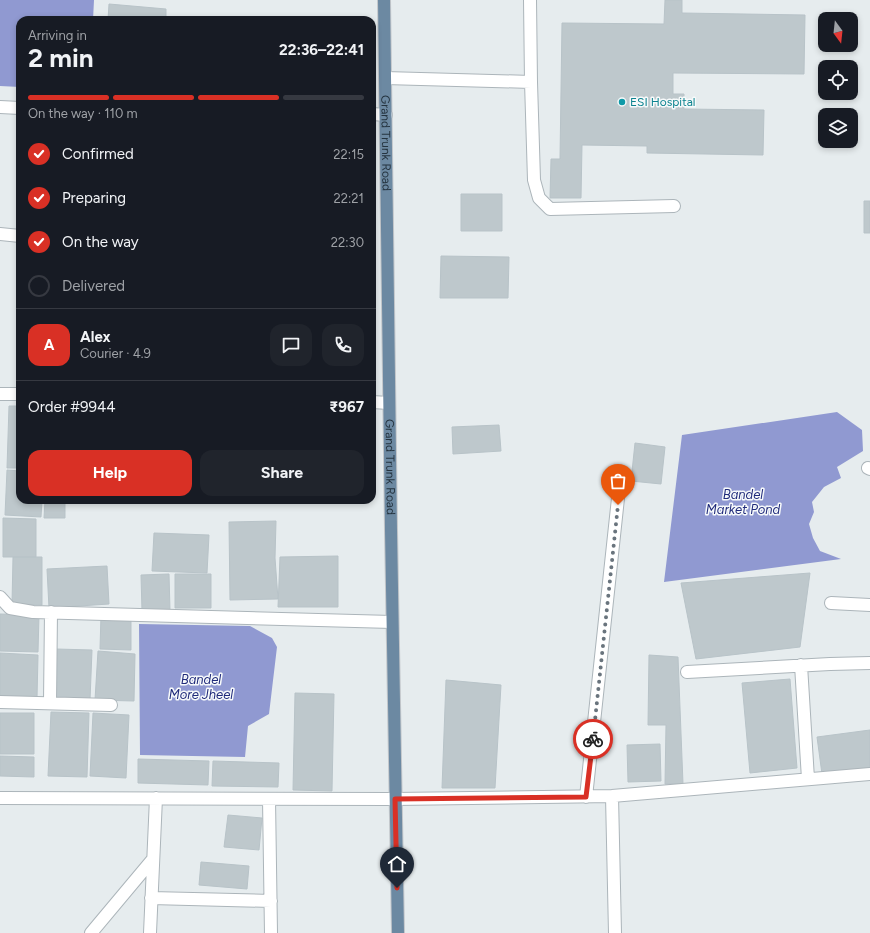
<!DOCTYPE html>
<html lang="en">
<head>
<meta charset="utf-8">
<style>
	body { margin:0; font-family:Figtree,sans-serif; background:#20242c; color:#f1f3f6; height:100vh; display:flex; flex-direction:column; font-size:15px; white-space:nowrap }
	* { box-sizing:border-box; margin:0 }
	p { font-size:13px; color:#9ea1a6 }
	.icon { flex:none; width:22px; height:22px; fill:none; stroke:currentColor; stroke-width:2; stroke-linecap:round; stroke-linejoin:round }
	.map { position:relative; flex:1; overflow:hidden }
	.panel { position:absolute; left:16px; top:16px; width:360px; height:488px; display:flex; flex-direction:column; background:#171b24; border-radius:12px; box-shadow:0 2px 6px #0003 }
	.panel>* { flex:none }
	.needle { width:26px; rotate:165deg }
	.buttons { position:absolute; left:818px; top:12px; display:grid; gap:8px }
	.buttons a { display:grid; place-items:center; width:40px; height:40px; border-radius:8px; background:#171b24; box-shadow:0 2px 6px #0003; font-size:20px }
	.pin { position:absolute; display:grid; place-items:center; width:34px; height:34px; color:#fff; margin:-41px -17px; border-radius:50% 50% 50% 0; rotate:-45deg; box-shadow:0 0 4px #0007 }
	.pin .icon { rotate:45deg }
	.courier { position:absolute; display:grid; place-items:center; width:40px; height:40px; margin:-20px; border:3px solid #d93025; border-radius:50%; background:#fff; color:#222; box-shadow:0 1px 5px #0007 }
	.summary em { font-style:normal; font-weight:700 }
	.summary div { display:flex; flex-direction:column-reverse }
	.summary { display:flex; align-items:center; justify-content:space-between; height:68px; padding:0 12px }
	h1 { font-size:26px; font-weight:700; line-height:30px }
	.bar { display:grid; grid-template-columns:repeat(4,1fr); gap:6px 4px; align-content:center; height:48px; padding:0 12px }
	.bar i { height:5px; border-radius:3px; background:#363941 }
	.bar .current { background:#d93025 }
	.bar p { grid-column:span 4 }
	.line { display:flex; align-items:center; gap:10px; padding:0 12px; border-top:1px solid #363941 }
	.line div { flex:1 }
	.round { display:grid; place-items:center; flex:none; width:42px; height:42px; border-radius:12px; background:#20242c }
	ol { padding:0 12px; list-style:none }
	li { display:flex; align-items:center; gap:12px; height:44px }
	li p { margin-inline-start:auto }
	li .icon { padding:4px; border-radius:50%; background:#d93025; color:#fff; stroke-width:4 }
	li:last-child { color:#9ea1a6 }
	li i { width:22px; height:22px; border:2px solid #363941; border-radius:50% }
	.action { display:flex; gap:8px; margin-top:auto; padding:8px 12px }
	.action a { flex:1; height:46px; border-radius:12px; background:#d93025; color:#fff; font-size:16px; font-weight:700; line-height:46px; text-align:center }
	.action a+a { background:#20242c; color:#f1f3f6 }
	.map>svg:first-child { display:block }
</style>
</head>
<body>
<div class="map">
<svg width="870" height="933" viewBox="0 0 870 933">
	<rect width="100%" height="100%" fill="#e6ecee"/>
	<path fill="#9099d1" d="M0 0H94L93 20H20V87L0 86Z
		M837 412 862 430 863 451 837 467 841 478 824 487 812 502 814 512 809 524 813 538 820 551 841 559 664 582 682 435Z
		M139 624 250 626 272 638 277 647 269 714 248 726 245 757 140 755Z"/>
	<path fill="#bec8cc" stroke="#b8c3c8" d="M665 0H682V13L805 15 804 74 673 73V94H684V109L764 110 763 155 647 153V146L582 145 581 198H550L551 159H560L562 23 664 24Z
		M109 4 166 9V20H108Z
		M461 194H502V231H461Z
		M864 201H870V233H864Z
		M441 256 509 257 508 298H440Z
		M9 406H20V468H7Z
		M499 425 501 451 453 454 452 427Z
		M635 443 665 447 661 484 631 481Z
		M7 470 20 471V500H42L41 517 5 515Z
		M45 500H65V518H44Z
		M214 500H262V503H214Z
		M268 500H341V501L268 502Z
		M3 518 36 519V557H3Z
		M276 521 275 558 278 599 230 600 229 522Z
		M154 533 209 535 207 573 152 571Z
		M338 556V607H278L280 557Z
		M13 557H42V605L12 604Z
		M107 566 109 604 49 608 47 569Z
		M810 573 800 647 696 659 681 583Z
		M169 574 170 611H142L141 575Z
		M175 574H211V608H175Z
		M0 614 39 615 38 652 0 651Z
		M101 615H131V650L100 649Z
		M56 649 92 650 90 700 54 699Z
		M98 651 135 654 134 701 95 700Z
		M0 653 38 655 37 698 0 697Z
		M649 655 678 657 683 784H665L666 725H648Z
		M790 679 797 768 750 773 742 683Z
		M446 680 501 685 495 788H442Z
		M295 693 334 694 332 791 293 790Z
		M51 712 89 713 87 777 48 776Z
		M0 713H34V754H0Z
		M93 713 129 715 126 778 90 776Z
		M870 730V769L822 774 817 737Z
		M660 744 661 781 628 782 627 745Z
		M0 756 34 757V777L0 776Z
		M138 759 209 761 208 785 138 783Z
		M213 761 279 763 278 787 212 786Z
		M228 815 262 818 259 850 224 847Z
		M201 862 249 866 247 889 199 885Z"/>
	<g fill="none" stroke-linecap="round" stroke-linejoin="round">
		<defs>
			<path id="minor" d="M530 0 531 82 534 180 539 198 550 209 674 206
				M385 78 531 82
				M0 107 20 108
				M372 114 386 115
				M0 234 20 236
				M0 394H20
				M372 402 389 403
				M868 468 870 469
				M0 597 10 608 33 612 392 622
				M831 603 870 605
				M801 665 808 779
				M687 672 830 664 870 663
				M0 702 111 705
				M50 702 51 612
				M612 796 615 933
				M586 797 619 489
				M0 798 395 799 612 796 870 774
				M269 799 271 933
				M151 898 271 901
				M91 933 153 859
				M150 933 156 798"/>
			<g id="major">
				<path id="s1" d="M384 0 391 530 398 933"/>
			</g>
		</defs>
		<use href="#minor" stroke="#acb5ba" stroke-width="14"/>
		<use href="#major" stroke="#c2c6ca" stroke-width="14"/>
		<use href="#minor" stroke="#fff" stroke-width="12"/>
		<use href="#major" stroke="#6c89a2" stroke-width="12"/>
	</g>
	<g fill="none" stroke-linecap="round" stroke-linejoin="round">
		<path stroke="#69747d" stroke-width="4" stroke-dasharray="0 7.2" d="M593 739 618 505"/>
		<path stroke="#d93025" stroke-width="5" d="M397 888 395 799 586 797 593 739"/>
	</g>
	<circle fill="#0f9aa8" stroke="#f7fafb" stroke-width="1.5" cx="622" cy="102" r="4"/>
	<g text-anchor="middle" dominant-baseline="central" stroke-width="3" stroke-linejoin="round" paint-order="stroke">
		<g font-size="12" fill="#0d838f" stroke="#f7fafb" text-anchor="start">
			<text x="630" y="102">ESI Hospital</text>
		</g>
		<g font-size="12" fill="#253440" stroke="#f7fafb">
			<text stroke="none"><textPath href="#s1" startOffset="143">Grand Trunk Road</textPath></text>
			<text stroke="none"><textPath href="#s1" startOffset="467">Grand Trunk Road</textPath></text>
		</g>
		<g font-size="13" font-style="italic" fill="#202b7b" stroke="#f7fafb">
			<text x="743" y="494">Bandel<tspan x="743" dy="15">Market Pond</tspan></text>
			<text x="201" y="679">Bandel<tspan x="201" dy="15">More Jheel</tspan></text>
		</g>
	</g>
</svg>
<div class="buttons">
<a><svg class="needle" viewBox="-14 -14 28 28"><path d="M0-13l5 13h-10z" fill="#e53935"/><path d="M0 13l5-13h-10z" fill="#9ea1a6"/></svg></a>
<a><svg class="icon" aria-label="locate" viewBox="0 0 24 24"><circle cx="12" cy="12" r="6"/><path d="M12 2v4M12 18v4M2 12h4M18 12h4"/></svg></a>
<a><svg class="icon" aria-label="layers" viewBox="0 0 24 24"><path d="M12 4l9 5-9 5-9-5zM3 14l9 5 9-5"/></svg></a>
</div>
<div class="pin" style="left:618px;top:505px;background:#ea580c"><svg class="icon" aria-label="bag" viewBox="0 0 24 24"><path d="M5 8h14l-1 12H6zM9 8a3 3 0 0 1 6 0"/></svg></div>
<div class="pin" style="left:397px;top:888px;background:#1f2937"><svg class="icon" aria-label="home" viewBox="0 0 24 24"><path d="M3 11l9-7 9 7M6 9v11h12V9"/></svg></div>
<div class="courier" style="left:593px;top:739px"><svg class="icon" aria-label="bike" viewBox="0 0 24 24"><circle cx="6" cy="16" r="4"/><circle cx="18" cy="16" r="4"/><path d="M6 16l4-8h5l3 8M10 8l3 8H6M13 5h3"/></svg></div>
<section class="panel">
<div class="summary"><div><h1>2 min</h1><p>Arriving in</p></div><em>22:36–22:41</em></div>
<div class="bar"><i class="current"></i><i class="current"></i><i class="current"></i><i></i><p>On the way · 110 m</p></div>
<ol>
<li><svg class="icon" aria-label="check" viewBox="0 0 24 24"><path d="M5 12l5 5 9-10"/></svg>Confirmed<p>22:15</p></li>
<li><svg class="icon" aria-label="check" viewBox="0 0 24 24"><path d="M5 12l5 5 9-10"/></svg>Preparing<p>22:21</p></li>
<li><svg class="icon" aria-label="check" viewBox="0 0 24 24"><path d="M5 12l5 5 9-10"/></svg>On the way<p>22:30</p></li>
<li><i></i>Delivered</li>
</ol>
<div class="line" style="height:72px"><b class="round" style="background:#d93025;color:#fff">A</b><div><b>Alex</b><p>Courier · 4.9</p></div><a class="round"><svg class="icon" aria-label="chat" viewBox="0 0 24 24"><path d="M4 5h16v11H9l-5 4z"/></svg></a><a class="round"><svg class="icon" aria-label="phone" viewBox="0 0 24 24"><path d="M5 4h4l2 5-3 2q2 4 5 5l2-3 5 2v4C11 20 4 13 5 4z"/></svg></a></div>
<div class="line" style="height:52px"><div>Order #9944</div><b>₹967</b></div>
<div class="action"><a>Help</a><a>Share</a></div>
</section>
</div>
</body>
</html>
